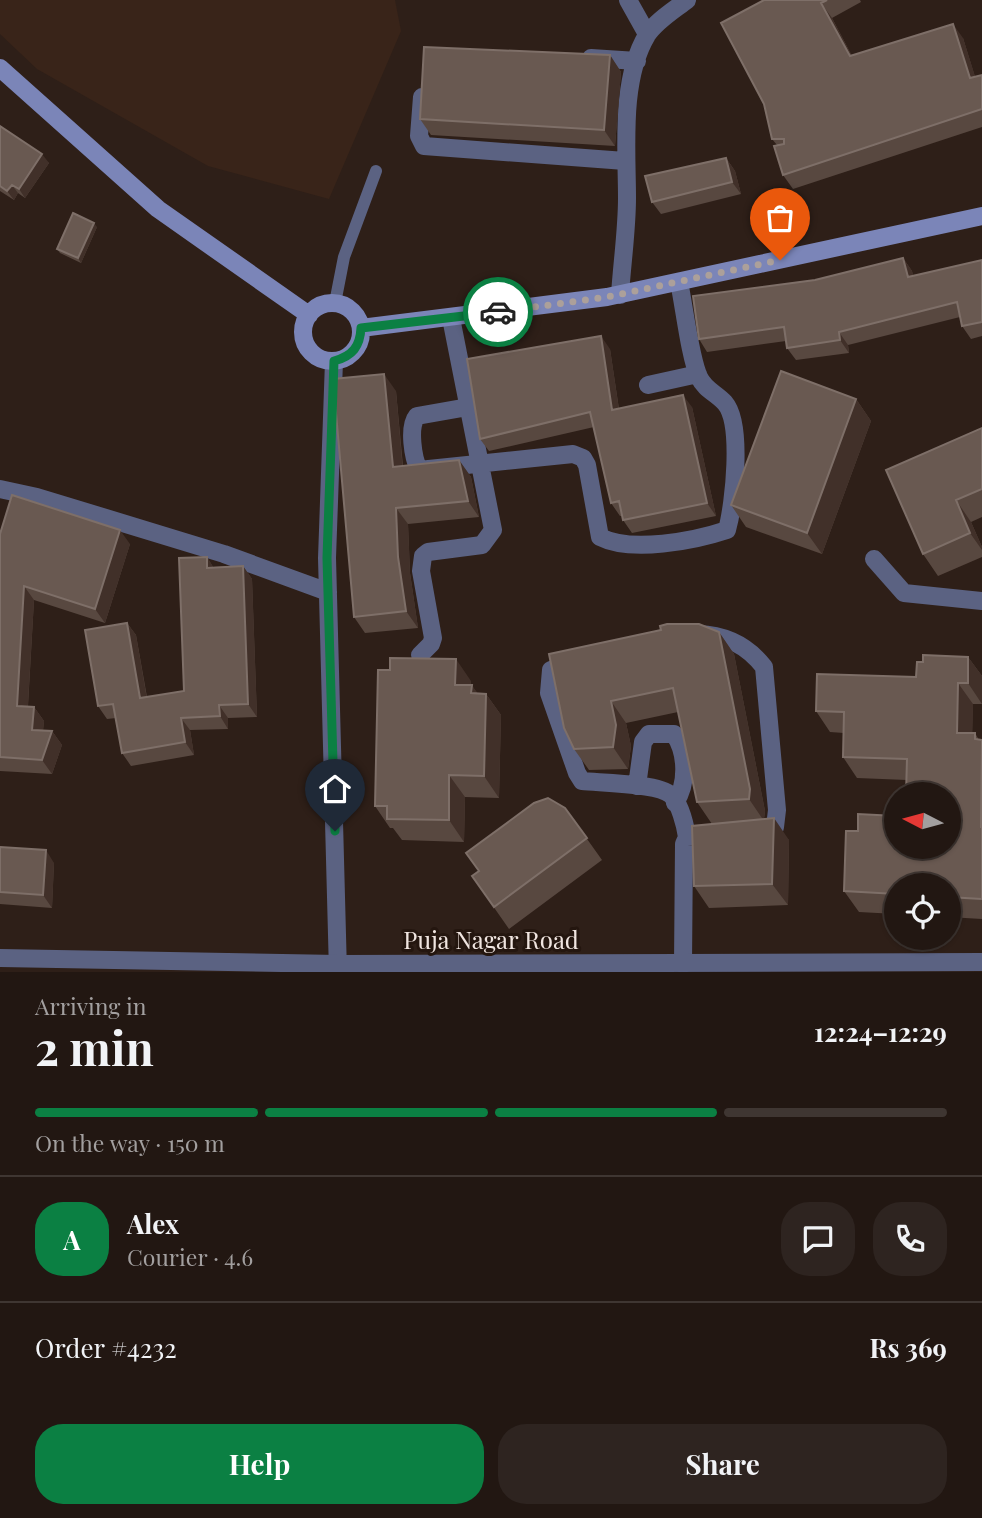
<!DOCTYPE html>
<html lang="en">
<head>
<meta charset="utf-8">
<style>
	body { margin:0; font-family:"Playfair Display",serif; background:#2e2420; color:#f1f3f6; height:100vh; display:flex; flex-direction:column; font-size:26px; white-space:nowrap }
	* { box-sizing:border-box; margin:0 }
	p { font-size:23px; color:#a29f9f }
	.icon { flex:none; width:38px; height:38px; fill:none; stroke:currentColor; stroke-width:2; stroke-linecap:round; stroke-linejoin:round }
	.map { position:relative; height:972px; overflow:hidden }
	.drawer { display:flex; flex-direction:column; background:#221712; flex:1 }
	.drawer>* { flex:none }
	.needle { width:46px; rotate:276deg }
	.buttons { position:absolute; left:884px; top:782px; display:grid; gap:14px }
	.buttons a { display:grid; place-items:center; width:77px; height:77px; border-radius:50%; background:#221712; box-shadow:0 2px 5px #0004,0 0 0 2px #3f3632; font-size:35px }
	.pin { position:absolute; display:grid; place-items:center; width:60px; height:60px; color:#fff; margin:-72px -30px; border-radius:50% 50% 50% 0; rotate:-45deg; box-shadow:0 0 7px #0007 }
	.pin .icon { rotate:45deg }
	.courier { position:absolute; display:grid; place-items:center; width:70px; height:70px; margin:-35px; border:5px solid #0b8043; border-radius:50%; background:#fff; color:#222; box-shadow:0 2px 9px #0007 }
	.summary em { font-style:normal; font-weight:700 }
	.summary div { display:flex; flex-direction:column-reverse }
	.summary { display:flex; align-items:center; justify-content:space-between; height:119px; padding:0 35px }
	h1 { font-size:46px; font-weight:700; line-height:52px }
	.bar { display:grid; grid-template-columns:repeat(4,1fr); gap:10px 7px; align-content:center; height:84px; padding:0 35px }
	.bar i { height:9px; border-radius:5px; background:#3f3632 }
	.bar .on { background:#0b8043 }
	.bar p { grid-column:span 4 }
	.line { display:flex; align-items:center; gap:18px; padding:0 35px; border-top:2px solid #3f3632 }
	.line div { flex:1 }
	.round { display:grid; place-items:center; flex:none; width:74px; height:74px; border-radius:28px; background:#2e2420 }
	.action { display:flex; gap:14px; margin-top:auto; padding:14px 35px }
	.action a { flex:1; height:80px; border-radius:28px; background:#0b8043; color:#fff; font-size:28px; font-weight:700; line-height:80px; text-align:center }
	.action a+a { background:#2e2420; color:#f1f3f6 }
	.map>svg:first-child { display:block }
</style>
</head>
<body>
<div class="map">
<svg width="982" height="972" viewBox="0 0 982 972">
	<rect width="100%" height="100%" fill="#2e1f18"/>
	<path fill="#392419" d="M0 0H395L401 31 329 199 208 166 37 69 0 34Z"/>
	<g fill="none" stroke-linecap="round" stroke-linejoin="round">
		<path stroke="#5b6282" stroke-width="12" d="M335 303 344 257 376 171"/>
		<path stroke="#5b6282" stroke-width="18" d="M628 0 647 34
			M591 58 637 61
			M422 97 419 136 424 146 625 161
			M620 295C622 263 627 230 627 198 627 149 620 80 647 35 656 21 674 10 687 0
			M334 361 327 558 338 972
			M648 385 698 374
			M468 407 417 416C408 427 413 458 419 470L573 454 583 458 587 465 600 537C631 553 694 541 727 530 734 504 743 424 725 403 716 393 705 390 699 377 690 358 684 305 679 282
			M0 489 37 497 224 554 328 592
			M874 559 904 593 982 601
			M698 634C726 635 747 645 764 667L777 810 775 827 758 832
			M420 655 431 644 433 638 421 571 423 556 428 552 482 545 493 530 451 318
			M572 661 551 670 549 693 577 773 582 781C602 783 658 783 671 795 680 804 685 824 687 837
			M637 786 643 742 649 734H674C687 753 688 783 675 803
			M683 964 684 844 687 837 717 835"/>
		<path stroke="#5b6282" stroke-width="18" d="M0 958 338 964 982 962"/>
		<path stroke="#7b85b8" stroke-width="18" d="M0 68 158 209 309 315
			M303 332a29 29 0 1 1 58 0a29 29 0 1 1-58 0Z
			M361 328 607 297 982 216"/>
	</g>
	<path fill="#584840" d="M764 0H860L861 2 832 18 852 56 963 38 975 77 982 75V127L793 189 783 175 777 145 772 139Z
		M610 55 621 72 615 146 431 135 420 119Z
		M0 126 49 163 25 198 18 193 14 200 0 191Z
		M726 158 735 171 741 194 661 214 652 202Z
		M97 227 81 263 60 253 57 249Z
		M903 258 912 271 913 276 982 260V336L971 339 962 326 960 317 848 345 849 353 796 360 787 348 786 341 707 352 699 339 815 280Z
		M610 349 619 409 692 407 716 516 632 533 623 520 622 516H620L611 503 594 427 489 451 480 439Z
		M396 391 403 466 459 460 471 477 479 517 408 524 410 573 418 628 365 633 354 617Z
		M856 399 871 421 822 554 746 527 731 505Z
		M982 428V517L971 522 982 547V557L938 576 923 554Z
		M0 534 130 544 105 623 34 600 28 706 34 707 44 721 43 730 52 731 62 745 52 774 0 771Z
		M207 557 213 567 243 566 252 579 257 717 228 718V729L190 730 194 755 131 766 122 753 116 718 107 719 98 706 127 623 136 635 147 697 184 691Z
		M661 630 719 632 734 654 765 811 764 819 789 840 788 905 709 908 694 886 712 824 697 802 678 712 626 723 631 746 628 769 589 770 574 749Z
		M968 657 982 676V704H973L972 733H975L979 740H982V919L948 917V886H896V914L859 912 844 891 858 831 948 847 907 780 857 778 843 757 844 733 830 732 816 711 916 677 923 662Z
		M471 681V685L478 694H486L501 715 499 798 465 797 464 842 402 840 393 828H390L375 806Z
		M565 808 602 860 509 929 472 876Z
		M0 847 54 863 52 908 0 904Z"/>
	<path fill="#413029" d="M821 3 832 18 860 71 850 56Z
		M953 24 963 38 980 92 970 78Z
		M610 55 621 72 615 146 604 130Z
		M42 154 49 163 25 198 19 189Z
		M726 158 735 171 741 194 732 182Z
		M12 185 18 193 14 200 7 191Z
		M94 223 97 227 81 263 78 258Z
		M903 258 912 271 917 290 908 277Z
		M839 332 848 345 849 353 840 340Z
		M601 336 610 349 621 423 612 410Z
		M384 374 396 391 404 483 393 467Z
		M683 395 692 407 716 516 707 503Z
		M856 399 871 421 822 554 807 533Z
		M459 460 471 477 479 517 468 501Z
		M956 500 971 522 982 547V550L970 533Z
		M396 508 408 524 410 573 418 628 406 611 398 557Z
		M120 530 130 544 105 623 95 609Z
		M207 557 215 570 207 568Z
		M243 566 252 579 257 717 248 704Z
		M24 586 34 600 27 720 17 706Z
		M127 623 136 635 149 711 140 698Z
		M719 632 734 654 765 811 764 821 749 799Z
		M968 657 982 676V704L968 683Z
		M456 659 471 681 470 706 455 685Z
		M958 683 973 704 972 753 957 733Z
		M472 685 485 705 486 694 501 715 499 798 484 776 471 693Z
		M611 701 626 723 631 746 628 769 613 747Z
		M219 705 228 718V729L220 716Z
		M34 707 44 721 42 744 32 730Z
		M181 718 190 730 194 755 185 742Z
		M52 731 62 745 52 774 42 760Z
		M982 770V830L981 827Z
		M449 775 465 797 464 842 449 820Z
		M774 818 789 840 788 905 772 884Z
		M46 850 54 863 52 908 43 895Z"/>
	<path fill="#695951" stroke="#7e6f68" stroke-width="2" d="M764 0H827L821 3 850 56 953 24 970 78 982 75V109L783 175 774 146 784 144V139H772L764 104 721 23Z
		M424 47 610 55 604 130 420 119Z
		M0 126 42 154 19 189 12 185 7 191 0 186Z
		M726 158 732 182 652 202 645 176Z
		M73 213 94 223 78 258 57 249Z
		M903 258 908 277 982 260V322L962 326 957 302 839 332 840 340 787 348 784 327 699 339 693 296 815 280Z
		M601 336 612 410 683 395 707 503 623 520 619 501 611 503 590 412 480 439 467 359Z
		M781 371 856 399 807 533 731 505Z
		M384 374 393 467 459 460 468 501 396 508 398 557 406 611 354 617 333 379Z
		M982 428V489L956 500 970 533 923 554 886 470Z
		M12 495 120 530 95 609 24 586 17 706 34 707 32 730 52 731 42 760 0 757V534Z
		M207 557V568L243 566 248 704 219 705 220 716 181 718 185 742 122 753 113 704 98 706 85 630 127 623 140 698 184 691 179 558Z
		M667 624H699L719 632 750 789 749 799 697 802 673 688 611 701 616 725 613 747 574 749 564 728 549 654 661 630 660 626Z
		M923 655 968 657V683H958L957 733H975V739L982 740 981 827H982V899L948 897V886H896V894L844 891 846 831H858V814L896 816V847H948V794H906L907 759 843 757 844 712 816 711 817 674 916 677 917 662H923Z
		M390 658 456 659 455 685H472L471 693 486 694 484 776 449 775V820L387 819V806H375L378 670H390Z
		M548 798 565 808 587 838 494 907 472 876 479 871 466 853 534 803Z
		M774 818 772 884 694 886 692 826Z
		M0 847 46 850 43 895 0 892Z"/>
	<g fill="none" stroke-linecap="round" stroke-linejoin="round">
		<path stroke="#aca09a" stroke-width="7" stroke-dasharray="0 12.6" d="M498 312 607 297 780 260"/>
		<path stroke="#0b8043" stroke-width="9" d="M335 831 327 558 334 361C353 356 360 346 361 328L498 312"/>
	</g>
	<g text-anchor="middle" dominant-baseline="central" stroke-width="6" stroke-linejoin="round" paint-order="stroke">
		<g font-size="24" fill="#f0e5e0" stroke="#24160f">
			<text x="491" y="939">Puja Nagar Road</text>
		</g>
	</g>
</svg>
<div class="buttons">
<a><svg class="needle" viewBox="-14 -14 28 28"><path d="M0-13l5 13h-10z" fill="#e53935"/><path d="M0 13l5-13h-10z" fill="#a29f9f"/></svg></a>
<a><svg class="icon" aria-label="locate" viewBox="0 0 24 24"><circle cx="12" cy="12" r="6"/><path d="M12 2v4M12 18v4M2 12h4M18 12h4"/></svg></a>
</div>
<div class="pin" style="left:780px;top:260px;background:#ea580c"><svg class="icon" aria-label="bag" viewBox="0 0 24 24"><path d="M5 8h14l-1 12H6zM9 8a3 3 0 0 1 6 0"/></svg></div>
<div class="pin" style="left:335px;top:831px;background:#1f2937"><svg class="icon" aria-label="home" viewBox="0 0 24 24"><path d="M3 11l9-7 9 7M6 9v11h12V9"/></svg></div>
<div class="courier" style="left:498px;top:312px"><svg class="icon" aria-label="car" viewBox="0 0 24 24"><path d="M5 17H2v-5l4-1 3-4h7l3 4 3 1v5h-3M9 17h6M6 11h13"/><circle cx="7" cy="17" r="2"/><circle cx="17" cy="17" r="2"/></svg></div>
</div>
<section class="drawer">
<div class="summary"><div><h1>2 min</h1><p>Arriving in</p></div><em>12:24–12:29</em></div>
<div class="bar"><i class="on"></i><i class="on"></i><i class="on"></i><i></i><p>On the way · 150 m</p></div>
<div class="line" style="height:126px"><b class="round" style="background:#0b8043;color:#fff">A</b><div><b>Alex</b><p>Courier · 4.6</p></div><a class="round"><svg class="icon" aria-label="chat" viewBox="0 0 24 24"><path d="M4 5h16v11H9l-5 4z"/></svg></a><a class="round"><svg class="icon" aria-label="phone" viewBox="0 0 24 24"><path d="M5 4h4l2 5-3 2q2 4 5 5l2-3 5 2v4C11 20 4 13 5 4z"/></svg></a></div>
<div class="line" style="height:91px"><div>Order #4232</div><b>Rs 369</b></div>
<div class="action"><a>Help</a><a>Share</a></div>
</section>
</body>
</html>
